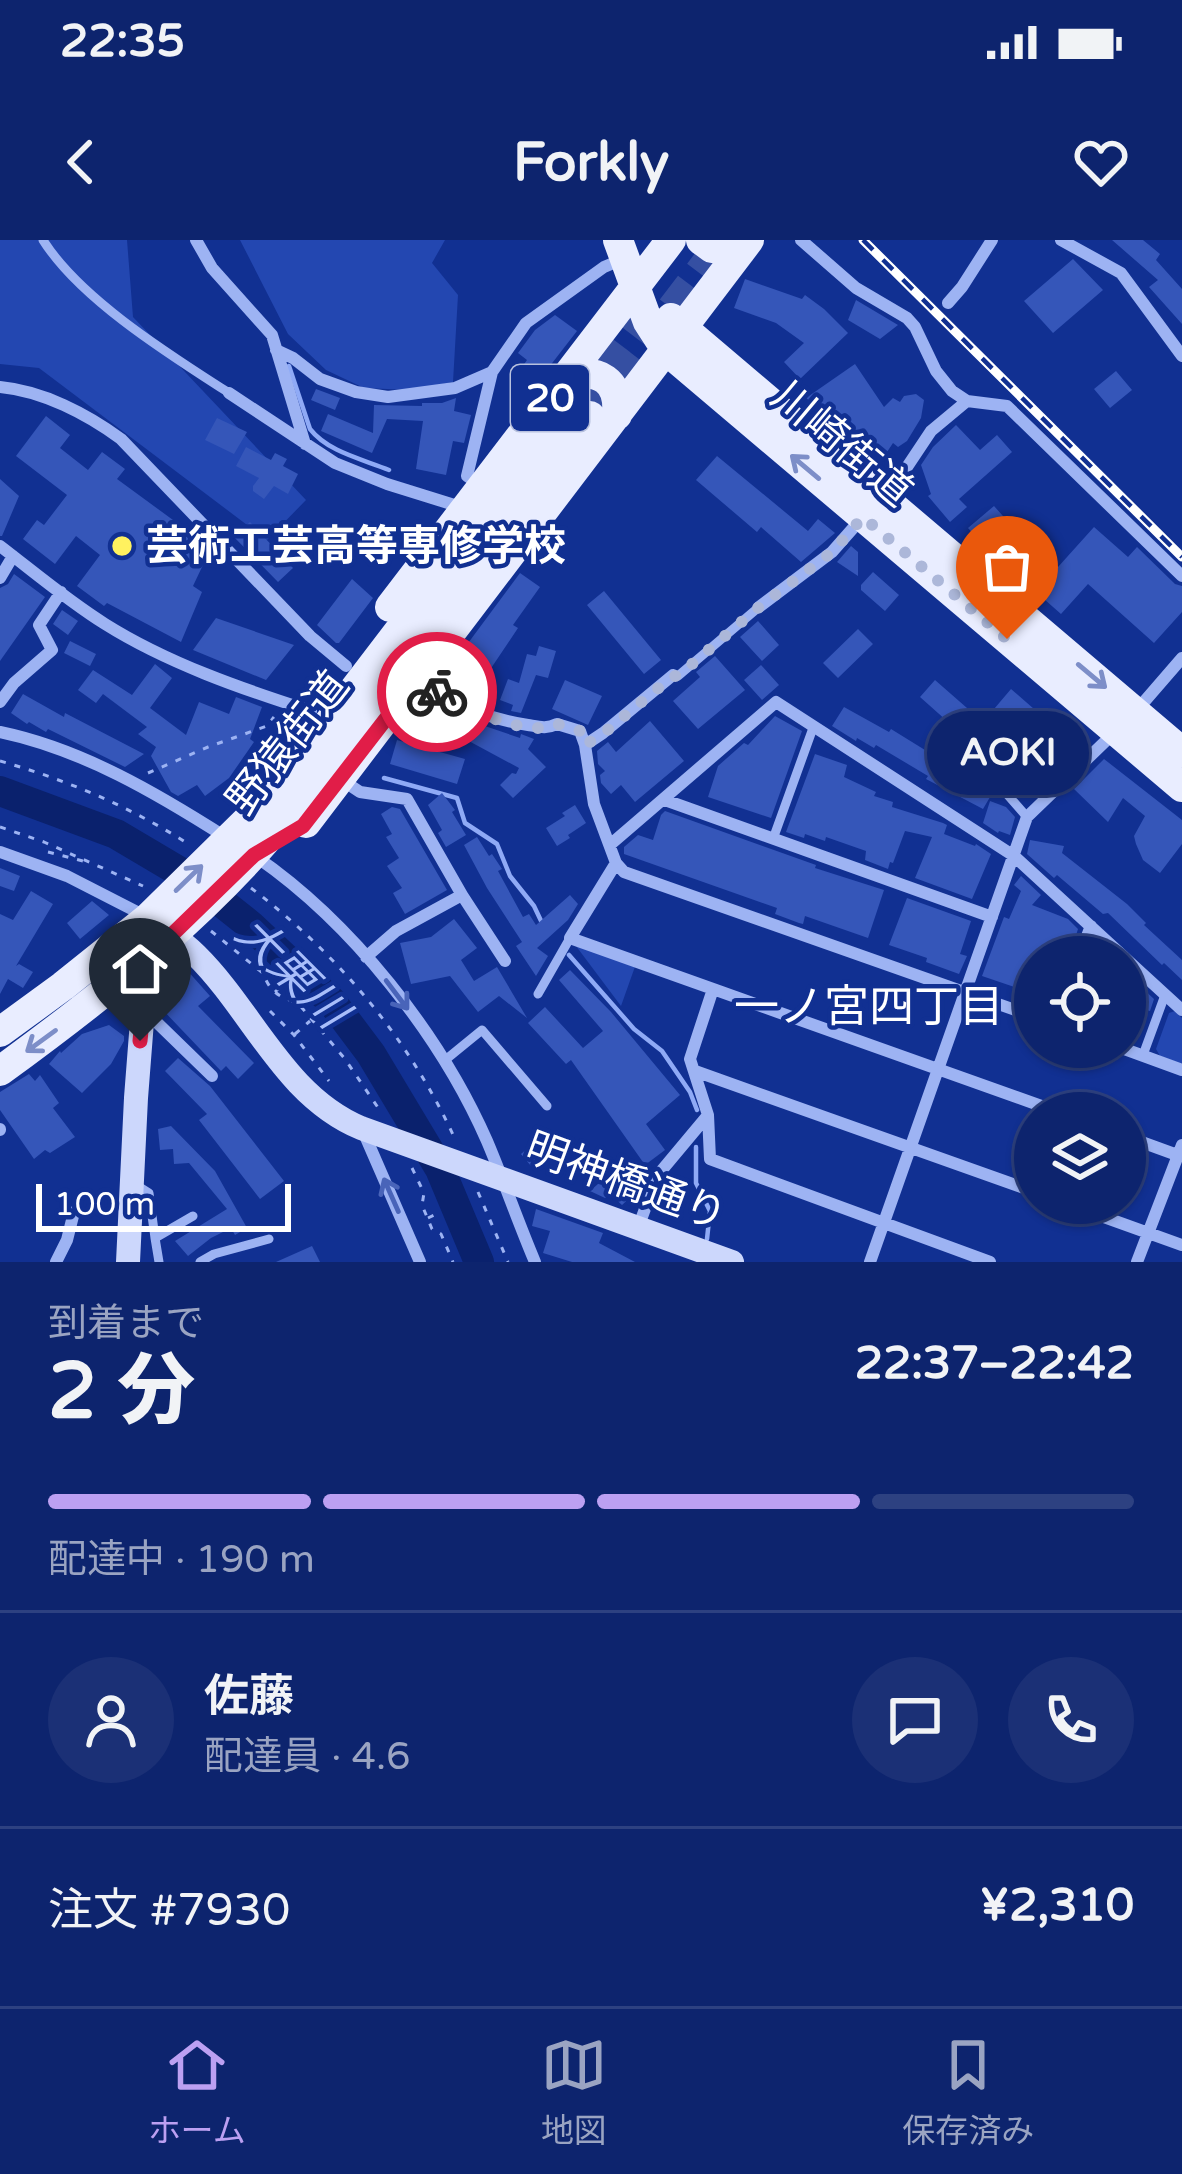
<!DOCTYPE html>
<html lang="ja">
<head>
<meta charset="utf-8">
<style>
	body { margin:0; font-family:"Varela Round","Noto Sans JP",sans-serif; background:#1b3076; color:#f1f3f6; height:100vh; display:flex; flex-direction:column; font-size:45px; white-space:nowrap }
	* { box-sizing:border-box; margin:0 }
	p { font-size:39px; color:#9aa4c2 }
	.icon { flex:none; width:66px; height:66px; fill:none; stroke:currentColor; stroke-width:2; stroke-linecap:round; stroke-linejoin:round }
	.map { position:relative; height:1022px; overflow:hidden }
	.sheet { display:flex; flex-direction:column; background:#0d246e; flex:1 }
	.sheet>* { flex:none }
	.tools { position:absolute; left:1014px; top:696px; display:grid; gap:24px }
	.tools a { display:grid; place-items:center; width:132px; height:132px; border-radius:50%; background:#0d246e; box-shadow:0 3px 9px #0004,0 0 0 3px #2d4181; font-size:60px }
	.scale { position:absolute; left:36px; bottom:30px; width:255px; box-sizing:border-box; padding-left:12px; border:6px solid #fff; border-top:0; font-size:33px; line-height:42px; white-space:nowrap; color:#fff; -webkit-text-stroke:9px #113092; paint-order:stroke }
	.pin { position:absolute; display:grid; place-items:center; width:102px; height:102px; color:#fff; margin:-123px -51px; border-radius:50% 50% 50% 0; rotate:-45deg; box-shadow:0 0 12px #0007 }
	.pin .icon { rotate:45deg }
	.courier { position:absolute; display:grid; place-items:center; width:120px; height:120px; margin:-60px; border:9px solid #e11d48; border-radius:50%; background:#fff; color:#222; box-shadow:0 3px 15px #0007 }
	.bubble { position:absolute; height:84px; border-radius:42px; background:#0d246e; box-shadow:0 3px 9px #0004,0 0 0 3px #2d4181; font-size:39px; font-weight:800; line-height:84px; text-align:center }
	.headline em { font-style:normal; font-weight:800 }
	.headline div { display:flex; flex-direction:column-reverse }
	.headline { display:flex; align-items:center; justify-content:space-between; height:204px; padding:0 48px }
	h1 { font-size:78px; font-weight:800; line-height:90px }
	.bar { display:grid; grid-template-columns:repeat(4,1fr); gap:18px 12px; align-content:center; height:144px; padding:0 48px }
	.bar i { height:15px; border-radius:9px; background:#2d4181 }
	.bar .active { background:#bca0f2 }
	.bar p { grid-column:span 4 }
	.line { display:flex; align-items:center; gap:30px; padding:0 48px; border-top:3px solid #2d4181 }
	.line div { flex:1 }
	.round { display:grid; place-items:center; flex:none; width:126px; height:126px; border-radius:63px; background:#1b3076 }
	.status { display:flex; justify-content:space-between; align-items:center; height:84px; padding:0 60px; background:#0d246e; direction:ltr }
	.status svg { height:33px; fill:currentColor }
	header { display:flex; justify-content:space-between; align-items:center; height:156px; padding:0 48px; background:#0d246e; font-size:54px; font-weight:800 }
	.dock { display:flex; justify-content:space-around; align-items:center; height:168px; border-top:3px solid #2d4181; background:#0d246e; font-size:33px; color:#9aa4c2 }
	.dock a { display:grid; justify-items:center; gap:6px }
	.dock .active { color:#bca0f2 }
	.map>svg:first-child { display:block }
</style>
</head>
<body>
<div class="status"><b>22:35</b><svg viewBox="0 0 49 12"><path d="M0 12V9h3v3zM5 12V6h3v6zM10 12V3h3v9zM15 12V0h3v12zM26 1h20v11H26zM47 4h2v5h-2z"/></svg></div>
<header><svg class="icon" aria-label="back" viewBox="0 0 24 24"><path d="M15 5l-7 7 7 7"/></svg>Forkly<svg class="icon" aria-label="heart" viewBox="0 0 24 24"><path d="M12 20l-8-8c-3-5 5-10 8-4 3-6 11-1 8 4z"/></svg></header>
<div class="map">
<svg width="1182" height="1022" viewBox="0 0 1182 1022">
	<rect width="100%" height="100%" fill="#113092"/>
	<path fill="#2347b1" d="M0 0H127L133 77 306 260 267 300 39 128 0 124Z
		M240 0H445L432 23 458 55 453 142 409 150 364 148 326 130 288 94Z
		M570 698 637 721 621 766Z
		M1175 771 1182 778V824L1160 816 1156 809 1169 773Z"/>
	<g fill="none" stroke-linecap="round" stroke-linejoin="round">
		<path stroke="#8faaf6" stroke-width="4.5" d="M289 126 310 189C328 212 362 219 389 230
			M384 538 457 558 465 583 497 604 510 636 534 666 543 685
			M569 715 634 789 662 811 690 852 697 870
			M696 907V943L710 971 707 999"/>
		<path stroke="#0a216d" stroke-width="30" d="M0 551 116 594 192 639 250 685 332 762 371 814 440 929 479 1022"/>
	</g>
	<path fill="#3556b9" d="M1112 0H1143L1160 14 1156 20 1182 49V84L1149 47 1158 40Z
		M1073 19 1103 50 1053 93 1024 61Z
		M745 39 802 59 805 55 824 69 848 93 800 139 784 122 804 103 776 83 734 68Z
		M856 60 898 85 880 99 848 80Z
		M555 75 577 91 539 140 520 130 527 120 518 113 535 90Z
		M855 124 884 167 893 158 900 162 904 156 916 154 924 160 921 178 907 201 898 207 893 203 883 218 806 158Z
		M1116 131 1132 150 1110 168 1094 149Z
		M316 149 340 158 335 170 311 160Z
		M456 158 454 171 471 175 464 203 453 201 446 235 416 229 423 181 387 179 372 213 321 191 328 174 373 193 374 165 422 166V163H442Z
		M46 176 70 195 60 208 88 230 102 212 125 229 117 239 173 280 152 309 189 295 203 300 211 308 193 346 202 352 181 402 107 363 104 366 77 346 100 315 76 296 55 324 23 299 37 280 44 285 67 255 16 216Z
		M217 178 247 192 234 214 205 200Z
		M956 185 980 210 997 195 1012 212 959 259 967 267 950 282 928 256 931 254 921 225 933 207Z
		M246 207 271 220 275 213 287 219 283 226 298 234 288 254 274 246 264 259 253 251V246L259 238 236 226Z
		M717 216 808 291 818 279 835 293 801 322 761 287 757 292 696 240Z
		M0 239 19 256 2 296H0Z
		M994 266 1021 296 995 318 968 288Z
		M250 282 293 328 278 342 234 297Z
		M1094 287 1128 317 1137 307 1175 344 1182 346V372L1154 403 1088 344 1061 374 1036 352 1047 339 1040 333 1051 320 1058 327Z
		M851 306 858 312V336L837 322Z
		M873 332 899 355 885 371 861 350V345Z
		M520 333 540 347 513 385 518 388 471 458 440 441Z
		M14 334 45 357 0 421V348L8 344Z
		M352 339 373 358 339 403H336L317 385Z
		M604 351 661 420 644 434 587 365Z
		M62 370 78 381 68 395 53 384Z
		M216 378 294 405 266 440 193 410Z
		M758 381 779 405 762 421 740 397Z
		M858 389 873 404 838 438 823 423Z
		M70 401 96 414 90 426 64 413Z
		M539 406 556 411 548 438 536 435 521 473 511 471 513 465 500 460 508 439 519 443 527 414 536 416Z
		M715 416 745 450 698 489 673 461 700 437 696 432Z
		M155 424 172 438 150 468 186 495 199 462 229 474 236 457 262 467 250 499 254 502 229 538 205 556 197 545 178 556 171 552 151 516 156 507 138 494 147 487 103 454 96 463 78 450 93 430 132 455Z
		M761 425 779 445 762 460 744 440Z
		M565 440 602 456 588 485 552 469Z
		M935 440 983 482 1011 449 1042 476 1047 470 1059 481 1055 486 1066 495 1042 522 1056 534 1043 547 1032 536 1022 548 1004 533 1002 535 972 509 975 506 920 457Z
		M23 454 64 477 65 473 144 514 125 527 48 489 46 492 29 482 27 484 11 473Z
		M426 458 479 484 520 498 521 494 534 499 528 509 546 527 513 558 500 545 512 533 516 534 519 528 417 473Z
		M844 467 889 492 891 489 993 552 983 569 926 539 928 536 876 505 874 508 857 498 856 501 832 486Z
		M775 476 802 491 771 578 708 557 718 526 744 503 748 505Z
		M650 481 684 521 635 562 621 545 611 554 601 543 600 535 605 531 598 524 597 511 608 502 616 512Z
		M397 500 465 519 457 544 390 524Z
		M815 514 847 525 844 537 876 552 874 556 893 562 892 567 943 583 947 585 944 594 975 606 976 604 991 614 972 659 915 638 932 597 905 591 893 623 890 622 888 629 865 620 866 611 826 597 825 601 805 594 804 598 786 592Z
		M1104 519 1182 580V604L1160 633 1143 620 1136 604 1134 596 1145 576 1123 558 1108 582 1074 549Z
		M442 553 455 570 452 572 466 595 446 607 438 593 442 590 428 565Z
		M990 561 1006 567 1015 577 1010 595 999 591 998 593 983 583Z
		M575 565 586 583 568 595 570 598 557 606 546 588 565 576 562 573Z
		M392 567 400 569 447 650 405 674 393 653 402 648 387 626 399 618 386 597 392 594 381 574Z
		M665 571 816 625 815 628 884 650 868 698 805 676 803 684 799 683 775 674 777 668 624 614V607L638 595 653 600 661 575Z
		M477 597 489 616 492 614 502 629 498 631 523 677 529 674 536 685 570 655 578 664 568 680 537 708 548 716 536 736 516 706 522 702 487 648 464 605Z
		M1030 600 1064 606 1062 613 1127 664 1146 683 1144 685 1182 720V740L1164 723 1162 725 1108 673 1103 674 1057 635 1054 638 1027 614Z
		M0 628 20 636 14 651 0 646Z
		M1021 636 1041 655 1032 665 1068 679 1078 689 1069 717H1035V754L982 736 1004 677 1009 679 1021 651 1014 645Z
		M31 651 53 664 16 726 19 724 33 732 23 748 8 739 0 754V674L13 680Z
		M907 658 971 681 960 714 967 716 959 734 926 722 927 718 889 705Z
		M92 661 109 675 80 699 67 683Z
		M454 679 477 708 461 720 474 741 497 727 527 778 499 756 478 772 450 736 411 744 400 703 431 697Z
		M186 729 210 756 198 766 254 823 238 839 226 826 221 831 160 767 161 751Z
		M570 730 611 772 680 855 646 884 665 910 645 925 571 820 566 824 528 783 545 767 583 808 603 791 559 740Z
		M1125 741 1140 746 1154 759 1150 771 1125 764Z
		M109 785 124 796V801L111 824 82 853 49 824 60 811 61 813 82 794Z
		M178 818 210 846 284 941 260 959 199 880 207 874 165 831Z
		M29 834 35 841 40 835 59 863 53 868 75 897 50 913 45 910 34 919 0 870V852Z
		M171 886 215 931 247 988 235 995 231 988 211 998 188 1016 175 1001 227 969 189 923 174 924 173 909 160 910 158 889Z
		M538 899 554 916 536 932 521 914Z
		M615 929 636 952 622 965 610 954 605 958 590 951Z
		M536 969 603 993 599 1003 635 1022H572L543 1013 550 991 532 986Z
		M312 1006 320 1022H276Z"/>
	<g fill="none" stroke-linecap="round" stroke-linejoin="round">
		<path stroke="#354fa2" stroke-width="30" stroke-dasharray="30 15" stroke-linecap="butt" d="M573 163 649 63
			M590 176 724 0"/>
		<path stroke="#9db3f3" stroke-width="3" stroke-dasharray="6 9" stroke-linecap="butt" d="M0 521C67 540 131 567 190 605
			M148 533 208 507 267 486 274 477
			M0 587 44 602 143 646
			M48 612 91 623
			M251 648C338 714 410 800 455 899
			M211 691 264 734C268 750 281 759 297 762L345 819 381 872
			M275 752 286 742
			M270 771 294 795 329 841
			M295 794 310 781
			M412 928 424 953 422 965 432 989 441 994 453 1022
			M478 952 508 1022
			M428 978 441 972"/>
		<path stroke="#9db3f3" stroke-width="9" d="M43 0C80 59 170 115 229 153
			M673 435 678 436 759 367
			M942 507 992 537 1027 577
			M773 599 813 488
			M538 754 570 698
			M1143 815 1165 755
			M444 821 482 790 547 866
			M138 946 149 953 155 998 193 976
			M155 998 159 1022
			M200 1022 214 1014 269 999"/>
		<path stroke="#9db3f3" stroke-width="12" d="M196 0 212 28 272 95 305 204
			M801 0 856 48 907 78 915 87 936 131 952 151 967 161 1007 166 1182 336
			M1061 0 1121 33 1182 116
			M948 63 962 47 992 0
			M276 110 293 118 320 139 356 152 388 157 455 148 492 132 526 83 604 27 623 19
			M0 147C43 151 87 174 121 199L310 396 346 426
			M229 153 335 223 387 244 464 268
			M482 246 467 236 492 132
			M885 260 931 191 967 161
			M0 306C34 332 68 361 105 384 167 423 242 449 311 471
			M0 338 13 316
			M759 367 832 312 862 278
			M416 440C457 463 481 478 528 485 540 487 546 489 557 484L580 491 585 505 594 564 616 623 570 698 1061 873
			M0 462 14 443 52 410 39 385 61 352
			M1137 470 1182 418
			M0 492C82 509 158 554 227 598
			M585 505 603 493 673 435
			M342 540 360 552 407 559 462 655
			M665 560 992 677
			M611 604 776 462 1014 616 1124 717
			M0 612 67 636 147 677
			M255 616C351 682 440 794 487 901 504 941 518 982 535 1022
			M616 623 624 632 1035 777
			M366 717 396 691 462 655 505 721
			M1079 717 1091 686
			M1125 718 1182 770
			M144 770 212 836
			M1119 807 1182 830
			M695 831 1035 952
			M708 875 710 919 990 1022
			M0 889V890
			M363 891 420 1022
			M1125 896 1180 916
			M1065 963 1182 1005
			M638 988 657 936 708 875 690 819 713 749
			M56 1022 67 1000 74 972
			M870 1022 1027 577 1114 493
			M1137 1022 1182 905"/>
		<path stroke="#ccd7fc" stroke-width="24" d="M160 686C172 695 185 704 196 715 253 771 284 856 361 888L732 1022
			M128 1022 136 858 148 704"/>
		<path stroke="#e9edff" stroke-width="30" d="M618 0 648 82 666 110 1182 547
			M701 0 712 8 740 12
			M671 78 1182 512
			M567 136C599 128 620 140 617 175
			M390 367 671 0
			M306 583 749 0
			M0 792 63 746 148 678 276 552 573 163
			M0 831C107 753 211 671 294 567L590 176"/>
		<defs>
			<path id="rail" d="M863 0 1182 317"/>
		</defs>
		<use href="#rail" stroke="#fff" stroke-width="9"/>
		<use href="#rail" stroke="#113092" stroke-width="4.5" stroke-dasharray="14" stroke-linecap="butt"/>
	</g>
	<defs><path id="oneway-shaft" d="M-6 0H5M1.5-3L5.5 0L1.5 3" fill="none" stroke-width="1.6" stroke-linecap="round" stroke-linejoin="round" transform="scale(3)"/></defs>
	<g stroke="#7d8ec8">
		<use href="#oneway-shaft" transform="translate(805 227) rotate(-140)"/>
		<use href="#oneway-shaft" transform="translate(1092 436) rotate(40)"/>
		<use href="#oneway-shaft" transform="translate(189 638) rotate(-44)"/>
		<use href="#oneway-shaft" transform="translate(41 801) rotate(144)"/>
	</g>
	<g stroke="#4964b9">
		<use href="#oneway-shaft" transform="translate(397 755) rotate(53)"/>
		<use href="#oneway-shaft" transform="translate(391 955) rotate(-114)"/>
	</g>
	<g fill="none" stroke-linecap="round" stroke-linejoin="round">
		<path stroke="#acb7d9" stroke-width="12" stroke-dasharray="0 21.6" d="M437 452C465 467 526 499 557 484L580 491 585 505 604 493 673 436H678L759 367 832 312 863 277 1007 399"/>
		<path stroke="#e11d48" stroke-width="15" d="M140 801 148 718 254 615 303 586 416 440 437 452"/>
	</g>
	<circle fill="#fff15f" stroke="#113092" stroke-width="4.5" cx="122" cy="306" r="12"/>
	<g text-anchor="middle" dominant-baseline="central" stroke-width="9" stroke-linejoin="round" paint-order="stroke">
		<rect fill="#113092" stroke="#b8c1de" stroke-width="3" x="511" y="125" width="78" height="66" rx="9"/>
		<g font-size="39" font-weight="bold" fill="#fff">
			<text x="550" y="158">20</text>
		</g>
		<g font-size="42" fill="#fff" stroke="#113092">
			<text transform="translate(842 204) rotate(40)">川崎街道</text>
			<text transform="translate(288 503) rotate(-52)">野猿街道</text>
			<text transform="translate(626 942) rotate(20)">明神橋通り</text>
		</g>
		<g font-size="42" font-weight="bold" fill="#fff" stroke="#113092" text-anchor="start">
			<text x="146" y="306">芸術工芸高等専修学校</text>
		</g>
		<g font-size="45" font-style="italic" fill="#a9befa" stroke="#113092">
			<text transform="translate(291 733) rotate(45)">大栗川</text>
		</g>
		<g font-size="45" fill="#fff" stroke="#113092">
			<text x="869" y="768">一ノ宮四丁目</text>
		</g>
	</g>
</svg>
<div class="tools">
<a><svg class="icon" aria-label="locate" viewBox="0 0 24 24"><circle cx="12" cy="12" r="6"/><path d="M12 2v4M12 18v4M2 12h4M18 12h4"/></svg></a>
<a><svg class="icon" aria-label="layers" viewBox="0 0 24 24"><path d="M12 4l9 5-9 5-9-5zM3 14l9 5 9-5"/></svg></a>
</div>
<div class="scale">100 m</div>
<div class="pin" style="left:1007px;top:399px;background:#ea580c"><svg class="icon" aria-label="bag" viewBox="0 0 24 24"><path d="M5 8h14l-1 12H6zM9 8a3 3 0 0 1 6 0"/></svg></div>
<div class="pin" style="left:140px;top:801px;background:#1f2937"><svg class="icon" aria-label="home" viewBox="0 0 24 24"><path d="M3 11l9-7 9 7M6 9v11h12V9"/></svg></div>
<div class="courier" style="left:437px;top:452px"><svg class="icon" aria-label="bike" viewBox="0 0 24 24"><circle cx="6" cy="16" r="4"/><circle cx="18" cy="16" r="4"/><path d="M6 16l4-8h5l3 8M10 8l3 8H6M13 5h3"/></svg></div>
<div class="bubble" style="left:927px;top:471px;width:162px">AOKI</div>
</div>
<section class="sheet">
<div class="headline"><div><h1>2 分</h1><p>到着まで</p></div><em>22:37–22:42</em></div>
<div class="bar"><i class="active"></i><i class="active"></i><i class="active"></i><i></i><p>配達中 · 190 m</p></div>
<div class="line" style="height:216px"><a class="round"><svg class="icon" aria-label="person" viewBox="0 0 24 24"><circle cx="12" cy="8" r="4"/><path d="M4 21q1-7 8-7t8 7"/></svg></a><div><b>佐藤</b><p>配達員 · 4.6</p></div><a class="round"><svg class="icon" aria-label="chat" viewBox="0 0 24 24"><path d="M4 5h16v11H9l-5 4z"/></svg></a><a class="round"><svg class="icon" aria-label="phone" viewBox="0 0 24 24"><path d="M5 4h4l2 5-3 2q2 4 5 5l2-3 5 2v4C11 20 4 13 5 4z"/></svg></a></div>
<div class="line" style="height:156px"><div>注文 #7930</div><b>¥2,310</b></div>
</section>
<nav class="dock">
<a class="active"><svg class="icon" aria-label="home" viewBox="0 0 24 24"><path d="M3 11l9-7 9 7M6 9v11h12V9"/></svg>ホーム</a>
<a><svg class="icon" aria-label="map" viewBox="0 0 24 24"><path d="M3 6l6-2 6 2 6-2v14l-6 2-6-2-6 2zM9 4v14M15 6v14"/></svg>地図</a>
<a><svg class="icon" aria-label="saved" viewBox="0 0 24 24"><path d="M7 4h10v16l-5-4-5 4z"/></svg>保存済み</a>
</nav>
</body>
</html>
